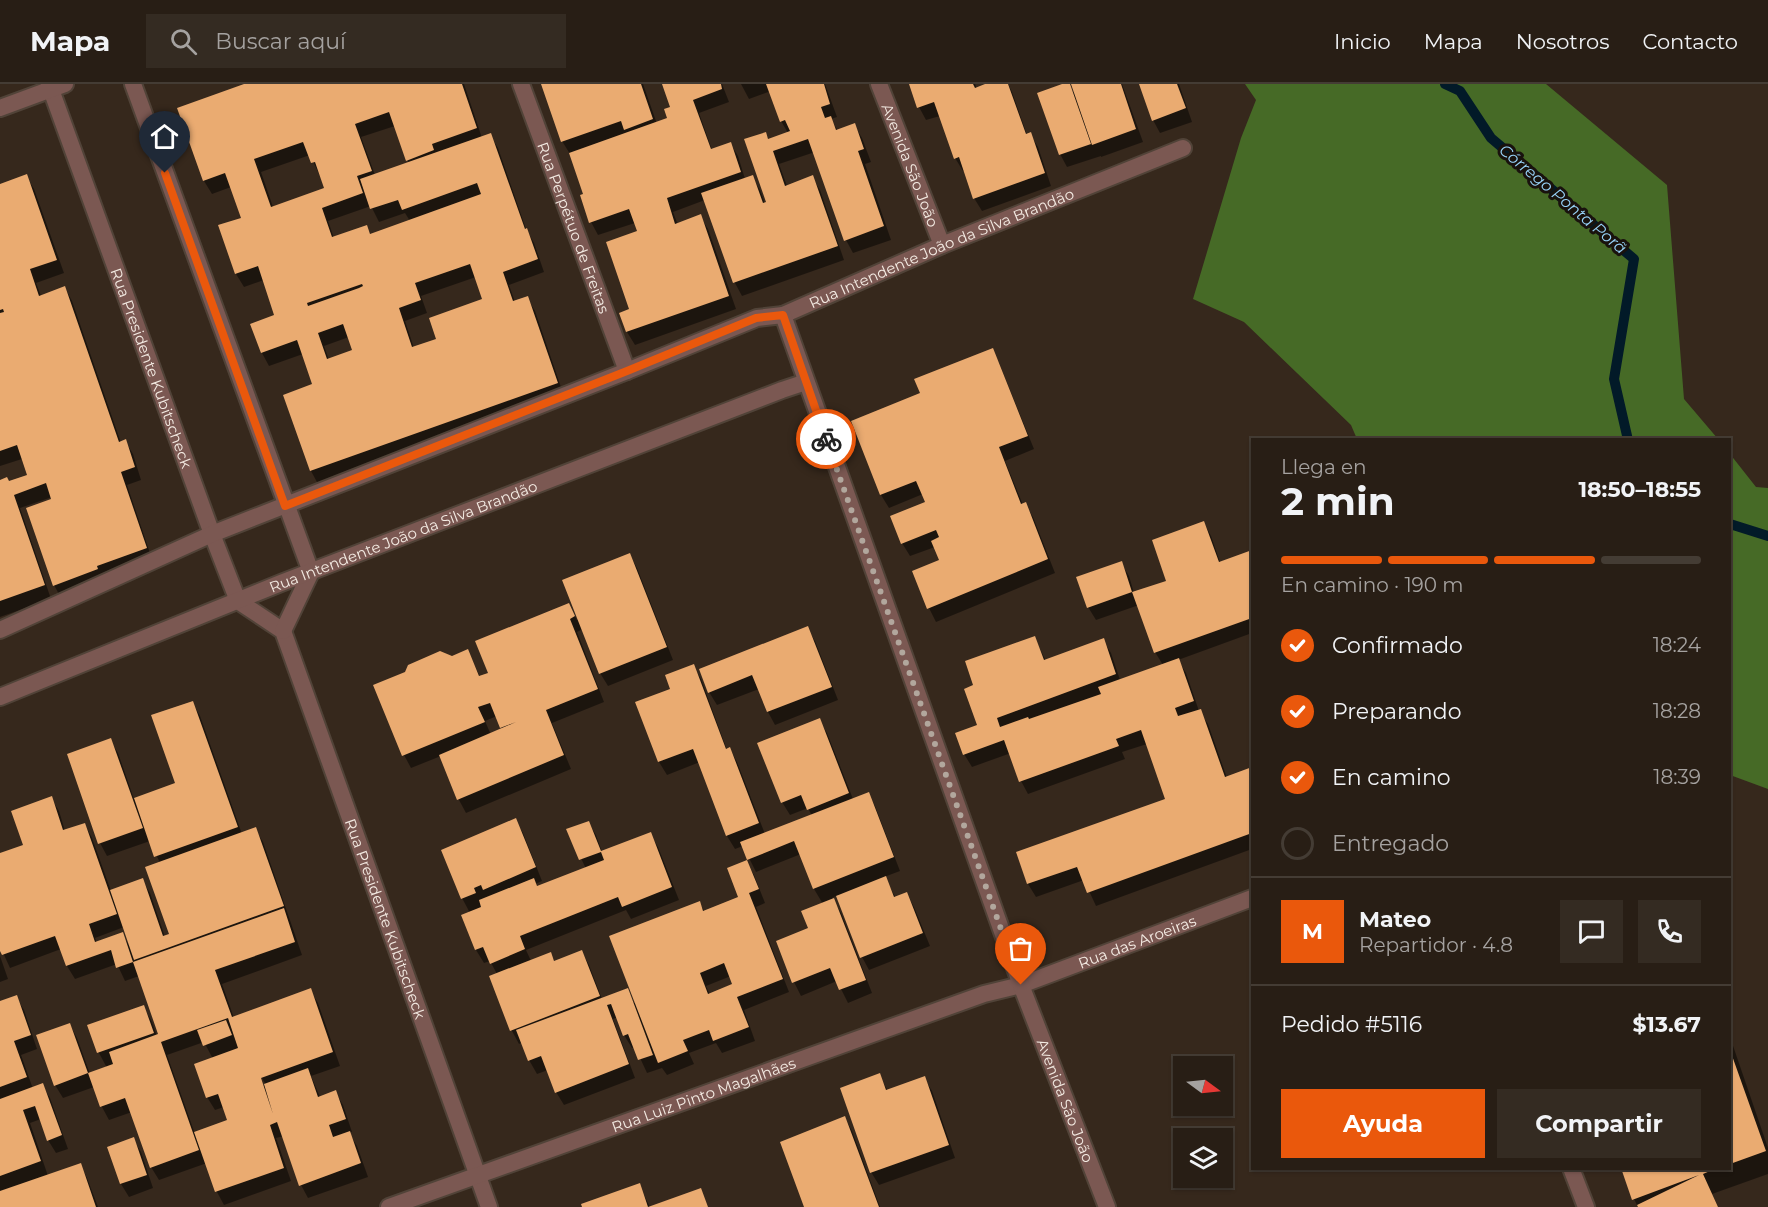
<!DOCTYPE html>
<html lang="es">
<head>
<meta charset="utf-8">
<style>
	body { margin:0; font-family:Montserrat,sans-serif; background:#342b22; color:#f1f3f6; height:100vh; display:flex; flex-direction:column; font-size:22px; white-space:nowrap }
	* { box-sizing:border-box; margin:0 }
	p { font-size:20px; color:#a5a2a0 }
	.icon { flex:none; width:33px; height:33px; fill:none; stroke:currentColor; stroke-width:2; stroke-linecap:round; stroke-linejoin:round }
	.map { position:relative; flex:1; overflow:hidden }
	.drawer { position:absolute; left:1251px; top:354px; width:480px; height:732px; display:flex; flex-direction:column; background:#281e15; border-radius:0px; box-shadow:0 2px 4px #0004,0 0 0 2px #443c34 }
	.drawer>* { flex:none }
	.needle { width:39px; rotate:105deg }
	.buttons { position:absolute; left:1173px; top:972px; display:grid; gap:12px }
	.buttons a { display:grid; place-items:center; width:60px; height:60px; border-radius:0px; background:#281e15; box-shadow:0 2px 4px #0004,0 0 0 2px #443c34; font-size:30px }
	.pin { position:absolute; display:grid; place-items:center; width:51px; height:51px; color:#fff; margin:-62px -26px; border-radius:50% 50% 50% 0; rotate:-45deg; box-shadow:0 0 6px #0007 }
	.pin .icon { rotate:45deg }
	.courier { position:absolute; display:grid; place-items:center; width:60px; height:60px; margin:-30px; border:4px solid #ea580c; border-radius:50%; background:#fff; color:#222; box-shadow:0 2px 8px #0007 }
	.overview em { font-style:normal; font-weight:700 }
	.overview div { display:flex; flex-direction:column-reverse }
	.overview { display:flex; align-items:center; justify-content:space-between; height:102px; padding:0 30px }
	h1 { font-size:39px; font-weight:700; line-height:45px }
	.bar { display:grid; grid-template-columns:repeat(4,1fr); gap:9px 6px; align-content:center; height:72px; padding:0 30px }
	.bar i { height:8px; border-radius:4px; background:#443c34 }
	.bar .current { background:#ea580c }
	.bar p { grid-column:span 4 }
	.line { display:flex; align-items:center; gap:15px; padding:0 30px; border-top:2px solid #443c34 }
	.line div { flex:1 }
	.round { display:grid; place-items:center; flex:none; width:63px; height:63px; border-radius:0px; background:#342b22 }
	ol { padding:0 30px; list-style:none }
	li { display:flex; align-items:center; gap:18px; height:66px }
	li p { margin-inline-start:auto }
	li .icon { padding:6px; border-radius:50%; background:#ea580c; color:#fff; stroke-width:4 }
	li:last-child { color:#a5a2a0 }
	li i { width:33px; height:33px; border:3px solid #443c34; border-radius:50% }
	.button { display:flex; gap:12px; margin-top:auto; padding:12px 30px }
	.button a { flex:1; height:69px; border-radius:0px; background:#ea580c; color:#fff; font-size:24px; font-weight:700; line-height:69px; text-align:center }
	.button a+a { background:#342b22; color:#f1f3f6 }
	header { display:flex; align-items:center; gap:36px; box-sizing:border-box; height:84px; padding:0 30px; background:#281e15; border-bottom:2px solid #443c34 }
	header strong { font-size:28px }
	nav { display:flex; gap:33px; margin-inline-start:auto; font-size:21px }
	.search { width:420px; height:54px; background:#342b22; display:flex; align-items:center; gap:15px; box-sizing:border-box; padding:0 21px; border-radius:0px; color:#a5a2a0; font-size:22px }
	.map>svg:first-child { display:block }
</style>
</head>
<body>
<header>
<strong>Mapa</strong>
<div class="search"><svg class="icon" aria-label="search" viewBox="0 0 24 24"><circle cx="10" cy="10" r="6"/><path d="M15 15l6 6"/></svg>Buscar aquí</div>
<nav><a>Inicio</a><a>Mapa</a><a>Nosotros</a><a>Contacto</a></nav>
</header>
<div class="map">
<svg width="1768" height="1123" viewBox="0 0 1768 1123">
	<rect width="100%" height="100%" fill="#36281c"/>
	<path fill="#466a26" d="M1245 0H1546L1667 101 1684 315 1718 355H1357L1351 341 1244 238 1193 215 1241 54 1256 16Z
		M1730 370 1756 403 1768 404V705L1730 691Z"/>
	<path fill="#0007" fill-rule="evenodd" d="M247 0H464L482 54 490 51 498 64 526 145 534 159 544 188 509 201 515 218 527 214 535 227 564 312 318 400 311 387 285 311 314 301 303 270 269 282 262 269 276 232 264 196 244 203 236 190 242 135 231 103 212 110 204 97 179 25ZM395 42 409 79 375 91 361 53ZM310 71 320 92 321 91 326 105 273 123 261 88ZM371 122 379 138 405 129 410 137 371 151 366 143 334 154 328 137ZM476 193 484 216 438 255 414 264 405 237 427 229 421 212ZM349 253 354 267 329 276 324 262Z
		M542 0H643L657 40 669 35 672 24 664 0H722L729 18 699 29 712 66 730 59 738 72 745 95 752 93 760 106 765 120 768 118 765 50 769 56 788 49 781 37 771 7 749 15 741 0H825L837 33 831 35 838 47 854 41 862 54 871 78 865 80 891 156 853 169 846 156 815 68 779 80 787 102 812 93 820 106 844 176 742 212 735 199 705 116 673 128 678 141 700 132 708 145 736 225 635 261 627 248 620 229 631 226 639 148 635 139 598 151 591 138 585 111 570 70 562 57Z
		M910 0H975L977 5 989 0H1008L1012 8 1027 51 1030 50 1038 63 1051 102 982 127 974 114 965 87H963L955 74 940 32 926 36 919 23Z
		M1067 0H1068L1075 11 1076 10 1073 0H1122L1143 58 1101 73V72L1067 83 1060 70Z
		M1140 0H1179L1192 38 1160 49 1153 36Z
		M26 92 34 105 64 189 36 199 41 212 65 204 72 217 121 359 125 357 133 370 141 396 127 401 153 478 61 514 54 501 58 411 20 424 51 515 0 533V397L9 399 29 391 22 375 0 382V102Z
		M992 266 999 279 1034 365 1005 377 1023 421 1025 420 1033 433 1055 489 936 538 929 524 914 488 941 477 935 463 910 472 902 459 927 418 923 410 889 424 881 411 853 338 921 310Z
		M1204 439 1211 452 1220 478 1252 467V549L1178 576 1186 589 1199 627 1208 640 1227 694 1252 685V765L1096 822 1084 796 1036 813 1028 800 1017 769 1167 716 1147 660 1122 668 1125 675 1028 710 1021 697 1011 669 972 683 964 670 978 641 1034 553 1046 577 1103 556 1111 569 1120 596 1163 581 1155 568 1139 521 1096 536 1088 523 1121 479 1129 492 1134 509 1168 498Z
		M630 471 637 484 673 576 608 602 600 589 583 545 577 548 604 618 552 639 571 685 466 729 459 716 441 672 411 684 404 671 452 574 468 567 480 593 490 589 569 521 577 536 579 535ZM497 632 503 646 491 651 485 637Z
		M807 544 815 557 838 616 775 641 768 628 759 605 717 621 709 608Z
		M693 582 701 595 727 666 730 665 737 678 765 750 812 732 808 724 790 731 782 718 819 636 827 649 853 715 868 709 875 722 900 787 884 793 896 814 907 810 914 823 930 862 869 886 862 873 838 811 832 814 841 829 872 909 848 919 837 897 801 912 794 898 778 858 810 845 823 820 814 805 801 770 756 788 743 762 735 765 727 752 700 678 667 691 659 678 637 619 672 606Z
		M192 618 200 632 242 750 255 745 263 758 302 871 222 900 234 934 310 906 318 919 340 982 311 992 320 1013 335 1008 343 1021 352 1048 349 1049 357 1062 368 1093 308 1114 301 1101 284 1052 276 1054 291 1097 224 1121 217 1108 207 1079 159 1096 151 1083 132 1028 109 1036 102 1023 94 1003 63 1014 55 1001 70 941 77 954 90 990 107 984 99 969 89 942 143 923 151 936 157 952 160 951 139 892 125 897 117 880 75 895 67 882 61 865 10 884 0 862V771L25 762 51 714 59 727 65 747 85 741 92 754 111 807 142 796 150 809 165 853 171 850 160 779 150 757 107 772 100 759 110 656 118 669 134 715 177 700ZM124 843 130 863 122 850 97 859 95 854ZM204 958 213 975 207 1013 215 1026 224 1023 229 1037 195 1050 167 971ZM258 987 266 1001H263Z
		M515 736 523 749 542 797 535 800 538 804 586 785 568 746 588 738 596 751 602 768 650 750 658 763 679 816 631 835 626 826 526 866 531 877 550 870 555 878 582 868 589 881 602 915 627 906 634 919H636L699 819 705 828 740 814 746 778 754 791 765 819 756 823 789 908 744 926 755 957 722 969 716 959 689 969 694 980 667 991 662 984 647 989 635 963 632 964 624 951 618 933 613 935 635 994 564 1021 556 1008 548 986 537 990 529 976 523 958 519 960 512 947 491 893 497 890 490 877 484 879 476 866 463 832 470 829 462 814ZM731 892 734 901 710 911 706 902Z
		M0 872 8 895 0 898Z
		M16 913 24 926 37 965 21 971 33 1005 42 1001 50 1014 68 1065 56 1069 48 1056 41 1035 30 1039 48 1092 80 1080 87 1094 98 1123H0V919Z
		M1730 953 1768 1064V1090L1712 1110 1718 1123H1638L1634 1115 1623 1084H1730Z
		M879 991 888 1007 924 994 932 1007 955 1074 879 1101 871 1088Z
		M845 1034 852 1047 880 1123H806Z
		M133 1055 141 1068 153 1104 129 1113 121 1100Z
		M639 1101 650 1123H584Z"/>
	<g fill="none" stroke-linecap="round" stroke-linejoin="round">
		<path stroke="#021a28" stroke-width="10" d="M1445 0 1460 7 1491 54 1634 175 1614 295 1628 356
			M1730 440 1768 452"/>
	</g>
	<path fill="#eaab71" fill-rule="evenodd" d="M244 0H462L477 44 432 60 434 66 406 77 389 28 355 40 372 87 357 92 363 109 322 124 332 153 367 141 370 150 481 110 477 99 402 126 398 116 370 125 360 95 491 49 525 145 527 144 538 175 503 188 513 217 528 212 558 299 310 387 283 311 312 300 297 256 261 269 250 240 274 231 258 182 235 190 218 141 241 134 225 89 203 97 177 24ZM303 58 311 79 315 78 324 104 271 123 254 75ZM470 180 482 215 429 234 436 255 412 263 399 224 421 216 415 199ZM362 200 363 202 359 204 308 222 307 219ZM343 240 352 266 327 275 318 249Z
		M541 0H641L653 35 624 46 621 37 561 58Z
		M662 0H721L722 5 693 16 711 65 731 58 741 88 667 114 675 140 701 130 729 212 626 248 619 229 629 225 606 158 637 147 629 125 589 139 580 111 583 110 569 69 667 34 664 25 670 23Z
		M766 0H824L830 20 821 23 825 34 831 32 836 46 855 39 864 65 858 67 884 142 844 157 808 55 773 67 785 102 813 91 838 162 733 199 701 109 753 91 763 119 766 118 744 55 766 48 768 55 790 47 785 36 780 38Z
		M909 0H973L975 4 985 0H1008L1026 50 1031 48 1045 89 973 115 959 73 954 75 934 18 917 24Z
		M1062 0H1070L1091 60 1059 71 1037 9Z
		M1071 0H1121L1136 45 1092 61Z
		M1139 0H1177L1186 24 1152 37Z
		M27 90 57 176 30 185 39 212 65 202 119 358 126 355 135 383 121 388 147 464 97 482 98 485 53 502 26 424 51 415 46 399 14 411 45 501 0 517V396L7 393 9 397 27 391 17 361 0 367V229L4 228 3 225 0 226V100Z
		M993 264 1028 352 999 363 1021 420 1026 418 1048 475 927 525 912 487 939 476 931 457 939 453 936 446 901 460 890 432 925 418 916 397 880 411 851 337 920 309 914 295Z
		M1204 437 1219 478 1252 466V534L1154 569 1132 508 1166 497 1152 456Z
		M630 469 667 563 599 590 562 496Z
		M1122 477 1132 508 1087 524 1076 493Z
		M569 519 575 532 570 535 598 605 546 626 564 671 457 716 439 671 516 638 500 644 490 619 478 623 485 638 402 672 373 601 405 588 408 581 440 567 452 572 468 565 479 592 488 589 475 557Z
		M808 542 832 603 767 628 752 591 708 609 699 585Z
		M1035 552 1044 576 1104 554 1116 590 997 634 1000 643 1028 633 1029 635 1101 610 1098 603 1179 574 1194 617 1175 624 1178 632 1201 625 1225 693 1252 683V749L1087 809 1077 783 1027 800 1016 768 1165 715 1141 646 1116 655 1119 662 1019 698 1004 656 963 671 955 649 977 641 964 605 973 601 965 577Z
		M694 580 726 665 730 663 759 739 726 752 693 665 658 678 635 618 670 605 665 591Z
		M193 617 238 743 154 773 134 714 175 699 151 631Z
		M820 634 849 709 807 726 801 711 781 719 757 659Z
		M111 654 143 744 98 760 67 670Z
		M869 708 894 773 813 805 794 757 747 776 740 758Z
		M52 712 63 746 85 739 117 830 89 840 95 858 123 848 133 878 116 884 111 866 66 882 55 852 2 871 0 867V769L23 761 11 727Z
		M516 734 536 783 483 806 481 801 474 804 476 809 461 815 441 766Z
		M589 737 601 767 651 748 672 803 622 823 618 813 520 852 525 865 490 880 483 863 475 866 461 831 481 823 479 816 534 794 537 802 604 776 601 768 579 776 566 745Z
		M256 743 284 822 134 876 110 806 143 794 163 852 169 850 145 783Z
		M747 776 759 805 749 809 783 895 737 913 749 943 713 957 709 946 683 956 688 967 658 979 609 852 700 817 703 827 738 813 727 784ZM724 879 732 900 708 910 700 889Z
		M886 792 894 813 907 808 923 849 860 874 836 812Z
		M834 814 866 896 839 906 830 884 792 899 776 857 808 844 801 827Z
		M284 824 295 858 215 886 232 933 311 904 333 968 261 994 273 1030 264 1000 308 984 318 1013 336 1006 346 1035 329 1041 333 1053 350 1047 361 1079 299 1102 277 1038 270 1041 284 1084 215 1108 194 1048 227 1036 218 1010 206 1014 194 980 238 964 228 934 161 958 199 1066 150 1084 125 1014 100 1023 88 989 113 980 109 968 158 950 133 878Z
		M582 866 600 912 510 947 489 892 551 868 554 877Z
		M628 904 653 971 638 976 628 950 623 952 611 920 607 921 629 980 555 1009 541 972 528 977 516 946Z
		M17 911 31 951 14 957 27 993 0 1003V917Z
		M144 921 154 949 97 969 87 941Z
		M226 936 232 951 203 962 197 946Z
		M70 939 88 989 54 1002 36 951Z
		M1730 966 1766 1067 1730 1080Z
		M880 989 886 1006 925 992 949 1061 870 1089 840 1004Z
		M43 999 62 1051 47 1057 35 1022 23 1026 41 1077 0 1092V1015Z
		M845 1032 879 1123H804L780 1058Z
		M134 1053 147 1091 120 1100 107 1063Z
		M81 1079 96 1123H0V1107Z
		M1621 1084H1717L1703 1090 1718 1123H1638L1637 1121 1699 1091 1632 1116Z
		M640 1099 648 1123 701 1104 708 1123H582L581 1120Z"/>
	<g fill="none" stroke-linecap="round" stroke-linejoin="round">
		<defs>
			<g id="minor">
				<path id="s1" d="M49 0 212 450 238 517 283 547 489 1123"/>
				<path d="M133 0 311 488 283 547"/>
				<path id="s2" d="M521 0 627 287"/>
				<path id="s3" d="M879 0 942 161"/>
				<path d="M0 24 65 0"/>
				<path id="s4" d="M783 231 942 161 1183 64"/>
				<path d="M1571 1084 1586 1123"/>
				<path id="s5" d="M389 1123 984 910 1021 901 1252 814"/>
			</g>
			<g id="tertiary">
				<path id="s6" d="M0 546 212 450 627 287 757 234 783 231 1021 901 1107 1123"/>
				<path id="s7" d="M0 613 281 499 782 306 806 298"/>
			</g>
		</defs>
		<use href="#minor" stroke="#514338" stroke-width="20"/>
		<use href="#tertiary" stroke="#514338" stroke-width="20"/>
		<use href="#minor" stroke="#7b5852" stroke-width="16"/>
		<use href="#tertiary" stroke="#7b5852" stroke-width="16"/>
	</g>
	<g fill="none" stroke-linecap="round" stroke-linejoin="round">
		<path stroke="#b2a79d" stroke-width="6" stroke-dasharray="0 10.8" d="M826 355 1021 901"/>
		<path stroke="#ea580c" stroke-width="8" d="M165 89 285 422 627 287 756 234 783 231 826 355"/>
	</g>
	<g text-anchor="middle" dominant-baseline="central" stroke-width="6" stroke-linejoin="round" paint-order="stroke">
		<g font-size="15" fill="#f4ebe3" stroke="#19120d">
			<text stroke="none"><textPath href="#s3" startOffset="87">Avenida São João</textPath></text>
			<text stroke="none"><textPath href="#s2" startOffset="153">Rua Perpétuo de Freitas</textPath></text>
			<text stroke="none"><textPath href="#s4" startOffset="172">Rua Intendente João da Silva Brandão</textPath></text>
			<text stroke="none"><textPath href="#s1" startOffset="302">Rua Presidente Kubitscheck</textPath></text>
			<text stroke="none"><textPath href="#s7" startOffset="434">Rua Intendente João da Silva Brandão</textPath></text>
			<text stroke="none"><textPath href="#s1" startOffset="910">Rua Presidente Kubitscheck</textPath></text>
			<text stroke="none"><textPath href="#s5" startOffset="794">Rua das Aroeiras</textPath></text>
			<text stroke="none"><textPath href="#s5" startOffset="334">Rua Luiz Pinto Magalhães</textPath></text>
			<text stroke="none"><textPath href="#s6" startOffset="1680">Avenida São João</textPath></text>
		</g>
		<g font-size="16" font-style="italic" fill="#97d2f8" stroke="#19120d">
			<text transform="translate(1563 115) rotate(40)">Córrego Ponta Porã</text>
		</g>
	</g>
</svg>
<div class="buttons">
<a><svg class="needle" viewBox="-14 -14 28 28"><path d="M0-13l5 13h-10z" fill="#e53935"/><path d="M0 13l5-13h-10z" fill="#a5a2a0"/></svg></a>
<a><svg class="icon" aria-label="layers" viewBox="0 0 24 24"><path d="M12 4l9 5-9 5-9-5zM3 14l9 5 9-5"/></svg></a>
</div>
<div class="pin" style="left:1021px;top:901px;background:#ea580c"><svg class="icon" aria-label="bag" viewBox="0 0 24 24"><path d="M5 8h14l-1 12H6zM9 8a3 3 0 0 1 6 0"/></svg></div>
<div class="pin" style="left:165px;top:89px;background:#1f2937"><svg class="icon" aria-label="home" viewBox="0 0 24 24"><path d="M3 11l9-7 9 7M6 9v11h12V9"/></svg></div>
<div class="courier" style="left:826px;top:355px"><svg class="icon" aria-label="bike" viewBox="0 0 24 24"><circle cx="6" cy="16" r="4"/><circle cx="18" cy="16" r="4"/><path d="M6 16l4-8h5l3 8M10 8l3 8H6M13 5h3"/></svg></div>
<section class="drawer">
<div class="overview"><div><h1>2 min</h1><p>Llega en</p></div><em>18:50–18:55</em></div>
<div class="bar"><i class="current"></i><i class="current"></i><i class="current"></i><i></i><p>En camino · 190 m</p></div>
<ol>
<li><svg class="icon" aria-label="check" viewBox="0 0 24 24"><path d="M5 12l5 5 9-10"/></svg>Confirmado<p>18:24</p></li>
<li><svg class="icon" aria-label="check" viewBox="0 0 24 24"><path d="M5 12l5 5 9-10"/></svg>Preparando<p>18:28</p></li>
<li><svg class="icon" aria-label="check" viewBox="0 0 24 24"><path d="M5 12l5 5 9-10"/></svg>En camino<p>18:39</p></li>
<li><i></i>Entregado</li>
</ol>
<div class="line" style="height:108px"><b class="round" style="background:#ea580c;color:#fff">M</b><div><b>Mateo</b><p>Repartidor · 4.8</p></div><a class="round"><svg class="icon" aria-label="chat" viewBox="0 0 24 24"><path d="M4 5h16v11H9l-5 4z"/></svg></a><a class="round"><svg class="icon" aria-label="phone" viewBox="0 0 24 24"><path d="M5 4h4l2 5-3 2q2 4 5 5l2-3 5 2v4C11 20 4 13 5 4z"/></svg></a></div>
<div class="line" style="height:78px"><div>Pedido #5116</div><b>$13.67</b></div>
<div class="button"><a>Ayuda</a><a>Compartir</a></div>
</section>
</div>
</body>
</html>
